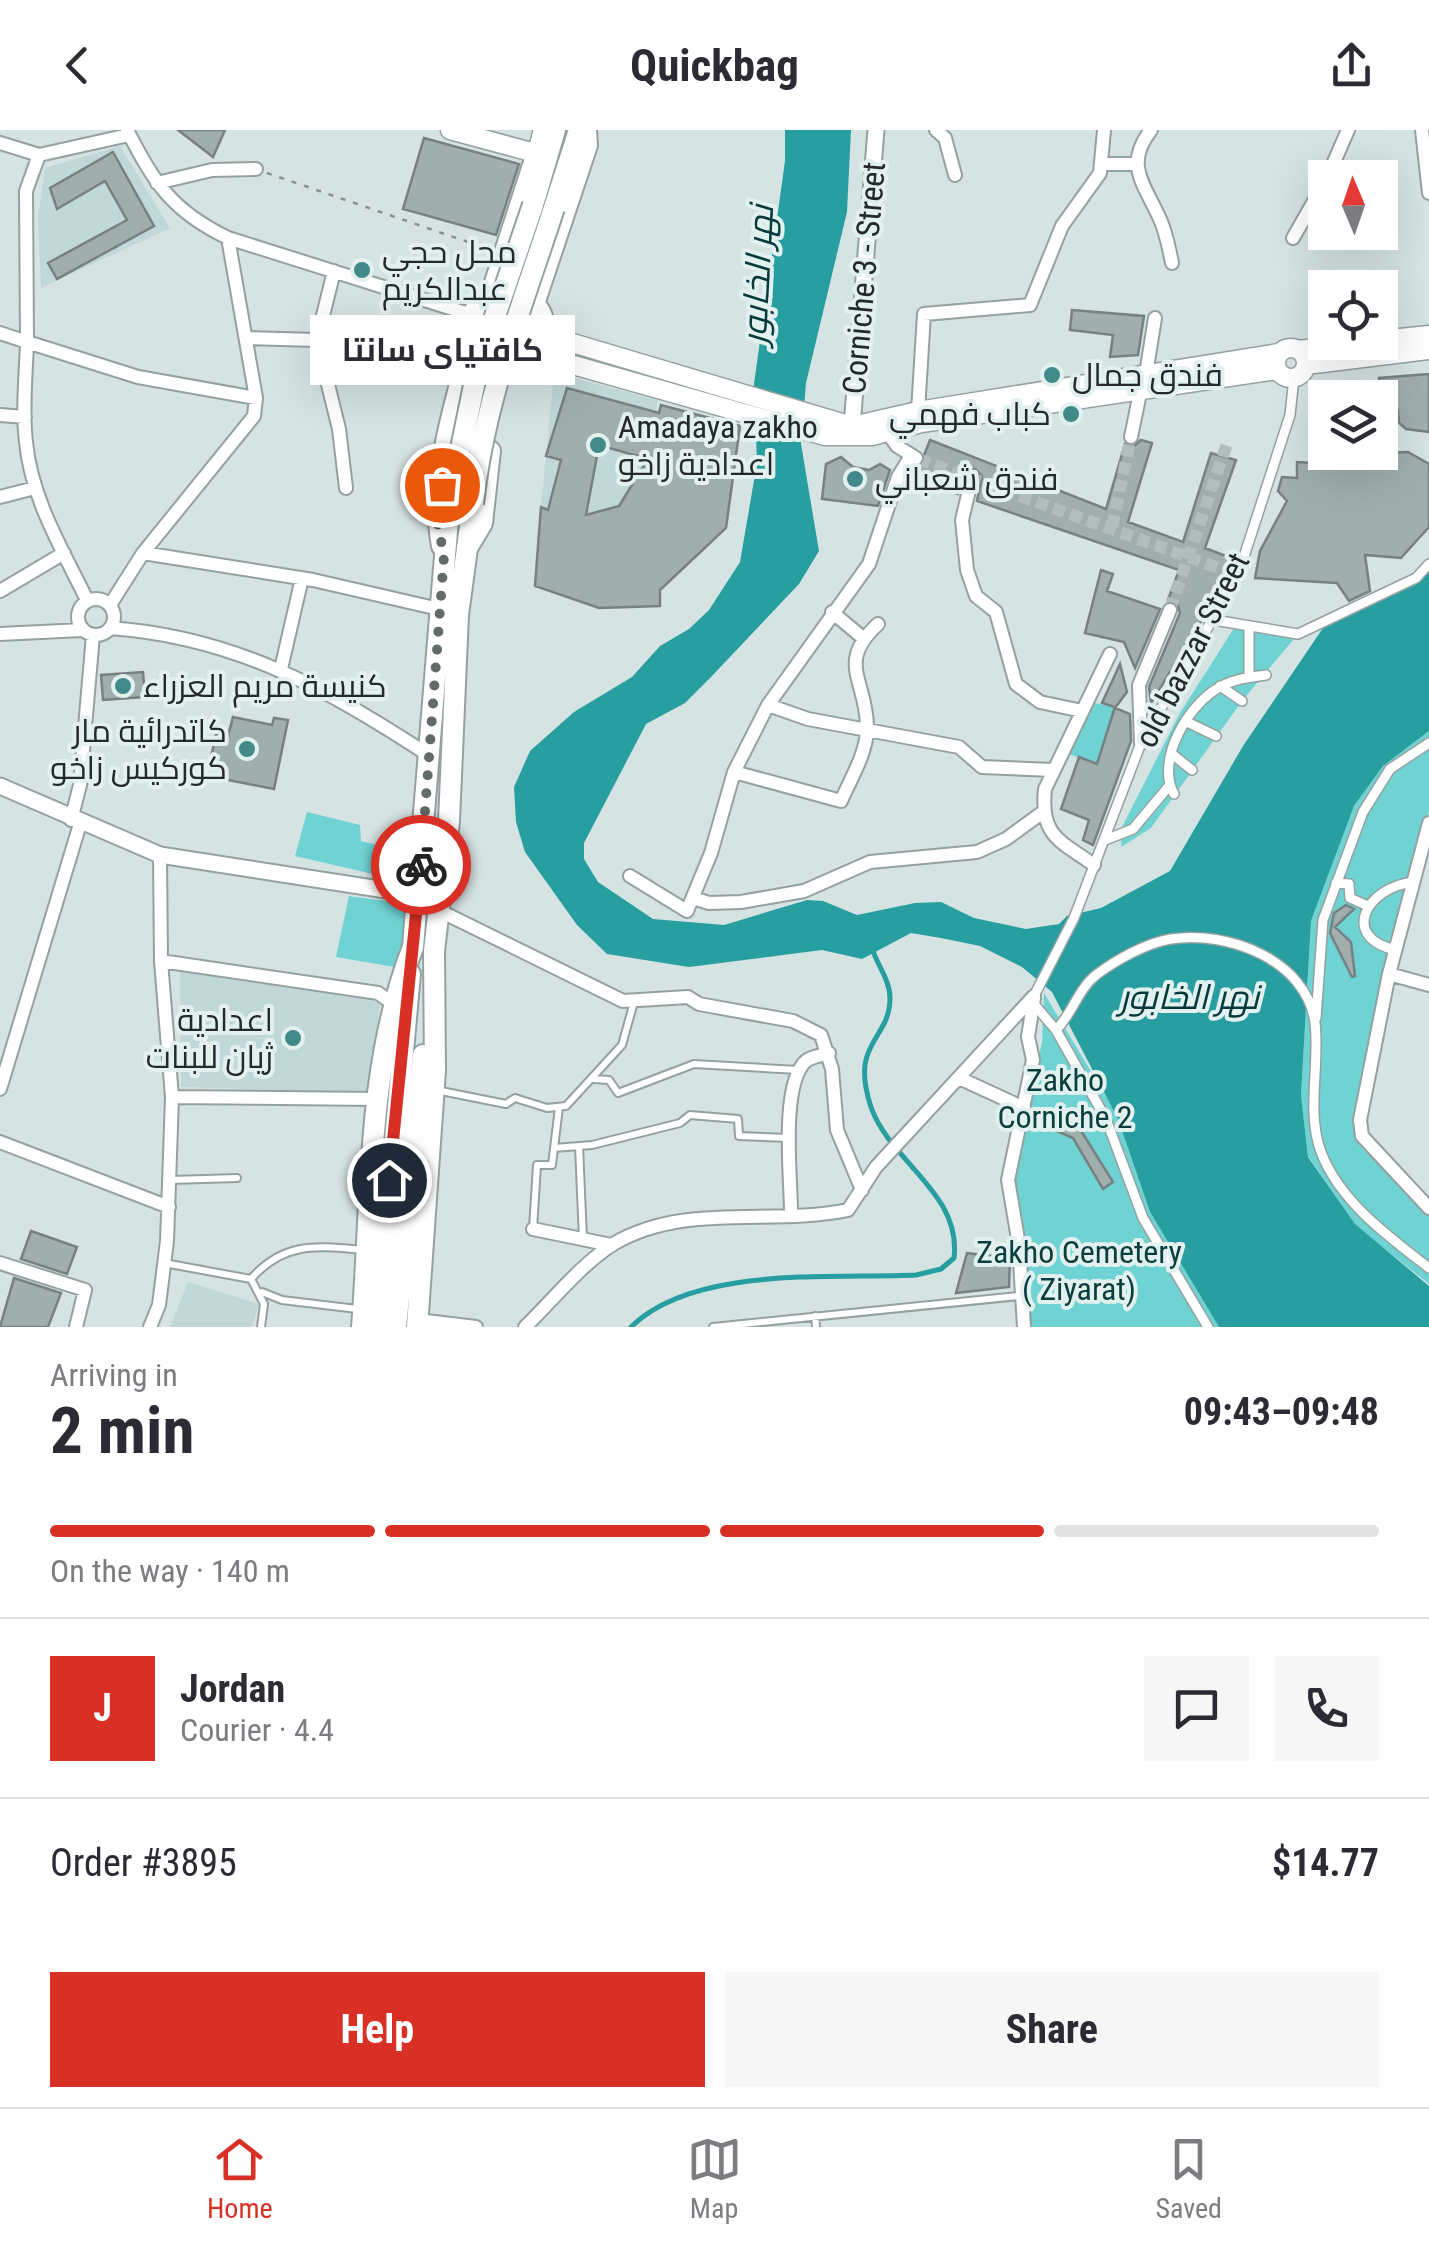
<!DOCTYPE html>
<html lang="en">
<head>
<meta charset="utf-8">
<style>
	body { margin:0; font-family:"Roboto Condensed",Cairo,sans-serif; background:#f7f7f7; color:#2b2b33; height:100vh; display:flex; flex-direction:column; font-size:38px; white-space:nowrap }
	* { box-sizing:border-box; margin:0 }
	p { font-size:32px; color:#7c7c81 }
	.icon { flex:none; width:55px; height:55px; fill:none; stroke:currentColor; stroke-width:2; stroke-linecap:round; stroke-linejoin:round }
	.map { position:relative; height:1197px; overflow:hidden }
	.panel { display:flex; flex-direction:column; background:#fff; flex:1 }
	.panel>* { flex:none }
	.needle { width:65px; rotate:358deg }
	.controls { position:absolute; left:1308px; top:30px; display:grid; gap:20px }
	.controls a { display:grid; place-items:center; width:90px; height:90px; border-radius:0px; background:#fff; box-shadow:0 10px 40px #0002; font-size:50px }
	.pin { position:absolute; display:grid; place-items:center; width:85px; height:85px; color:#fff; margin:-42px; border:5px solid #fff; border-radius:50%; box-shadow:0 2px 10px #0007 }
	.courier { position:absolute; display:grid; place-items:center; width:100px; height:100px; margin:-50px; border:8px solid #d93025; border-radius:50%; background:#fff; color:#222; box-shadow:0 2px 12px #0007 }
	.bubble { position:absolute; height:70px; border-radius:0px; background:#fff; box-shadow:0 10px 40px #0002; font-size:32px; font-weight:700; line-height:70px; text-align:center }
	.head em { font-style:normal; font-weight:700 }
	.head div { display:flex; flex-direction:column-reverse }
	.head { display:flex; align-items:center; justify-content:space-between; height:170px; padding:0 50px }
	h1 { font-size:65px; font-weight:700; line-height:75px }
	.bar { display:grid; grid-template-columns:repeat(4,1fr); gap:15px 10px; align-content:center; height:120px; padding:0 50px }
	.bar i { height:12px; border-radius:8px; background:#e1e1e2 }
	.bar .selected { background:#d93025 }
	.bar p { grid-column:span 4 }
	.line { display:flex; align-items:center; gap:25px; padding:0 50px; border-top:2px solid #e1e1e2 }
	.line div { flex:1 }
	.round { display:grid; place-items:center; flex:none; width:105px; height:105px; border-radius:0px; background:#f7f7f7 }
	.action { display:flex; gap:20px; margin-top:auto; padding:20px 50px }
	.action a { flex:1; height:115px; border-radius:0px; background:#d93025; color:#fff; font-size:40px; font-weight:700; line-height:115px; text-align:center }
	.action a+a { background:#f7f7f7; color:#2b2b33 }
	header { display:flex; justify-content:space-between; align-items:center; height:130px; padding:0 50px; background:#fff; font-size:45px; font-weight:700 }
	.menu { display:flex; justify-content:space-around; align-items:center; height:140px; border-top:2px solid #e1e1e2; background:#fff; font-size:28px; color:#7c7c81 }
	.menu a { display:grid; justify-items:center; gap:5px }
	.menu .selected { color:#d93025 }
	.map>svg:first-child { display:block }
</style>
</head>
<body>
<header><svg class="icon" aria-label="back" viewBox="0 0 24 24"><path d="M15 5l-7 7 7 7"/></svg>Quickbag<svg class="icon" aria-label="share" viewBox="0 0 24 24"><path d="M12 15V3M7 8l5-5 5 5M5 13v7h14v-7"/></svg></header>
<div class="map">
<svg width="1429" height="1197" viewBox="0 0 1429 1197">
	<rect width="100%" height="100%" fill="#d5e3e3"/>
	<path fill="#c1d8d8" d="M120 16 170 98 41 158 38 87 45 38Z
		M554 243 658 270 647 331 619 376 575 388 541 377Z
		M180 841 380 872 371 963 181 957Z
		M188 1152 259 1174 252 1197H170Z"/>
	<path fill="#6fd3d3" d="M1236 495 1298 504 1242 571 1151 698 1121 717 1122 697 1180 583Z
		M1090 572 1113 577 1114 581 1097 634 1066 623Z
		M1429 601V681L1381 879 1362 1006 1429 1076V1154L1356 1096 1308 1026 1301 965 1311 791 1354 676 1383 636Z
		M307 682 360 695 361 711 411 723 403 751 295 726Z
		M349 766 414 775 400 838 336 827Z
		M1044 863 1116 983 1150 1082 1219 1197H1028L1010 1040 1042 913Z"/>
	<path fill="#279e9f" d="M785 0H851L847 82 806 253 801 314 819 421 799 454 711 547 685 573 646 594 584 713V729L598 752 653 789 724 795 807 770 823 771 857 785 915 773 941 772 974 788 1026 799 1059 794 1067 786 1101 778 1170 741 1243 616 1325 495 1420 452 1429 442V601L1383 636 1354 676 1311 791 1301 965 1308 1027 1355 1094 1429 1156V1197H1219L1150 1082 1118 989 1052 862 1022 837 980 816 941 808 911 803 862 829 822 820 689 837 607 824 577 795 525 722 516 692 514 657 530 621 574 582 632 547 660 516 689 499 709 480 740 432 757 333 754 254 785 31Z"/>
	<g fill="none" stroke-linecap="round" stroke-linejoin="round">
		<path stroke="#279e9f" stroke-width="5" d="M631 1197C693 1135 834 1149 916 1145L941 1139 954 1128C962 1063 890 1032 871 977 849 911 890 911 890 868 890 850 877 835 872 818"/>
	</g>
	<path fill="#a0aeae" stroke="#768282" stroke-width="2.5" fill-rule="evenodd" d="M178 0H225L213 27Z
		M424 8 519 34 496 105 403 79Z
		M113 22 154 96 57 149 48 133 127 90 105 51 57 79 50 58Z
		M1072 180 1144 186 1138 225 1110 227 1113 205 1070 200Z
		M1429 244V302L1406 299 1399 293 1398 280 1381 281 1379 248Z
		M567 258 659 283 661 275 740 296 726 398 660 460V476L599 478 535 456 541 377 548 380 561 330 546 326ZM599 315 648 329 619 376 586 385Z
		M930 310 1106 379 1125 314 1133 317 1141 310 1152 313 1128 392 1183 412 1211 323 1236 330 1205 418 1231 428 1204 487 1151 573 1149 557 1180 483 1177 473 1168 470 1179 440 977 371 982 346 975 339 964 342 958 364 914 350Z
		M1408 322 1429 334V397L1401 428 1365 425 1370 461 1349 471 1337 453 1255 448 1260 421 1287 371 1278 361 1282 347 1297 348V332L1349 335 1385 323Z
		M841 327 853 337 869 340 880 334 890 340 878 376 822 369 826 334Z
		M1101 440 1113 444 1107 461 1160 479 1135 538 1124 512 1085 503Z
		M1120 534 1127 562 1115 578 1130 584 1131 611 1093 715 1083 710 1089 690 1061 679 1079 627 1097 634 1115 577 1102 573Z
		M143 542 145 567 103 570 101 545Z
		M233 587 272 595 274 588 288 590 274 659 223 649 226 635 210 632 216 604 228 606Z
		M1346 775 1354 779 1335 797 1351 812 1355 846 1352 847 1330 803 1334 783Z
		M1045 983 1080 999 1113 1052 1103 1059 1073 1008 1041 994Z
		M31 1101 77 1117 67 1144 21 1129Z
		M967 1123 1010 1128 1009 1157 956 1163Z
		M14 1148 61 1163 48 1197H0Z"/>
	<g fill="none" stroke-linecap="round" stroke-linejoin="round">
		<path stroke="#b2bebe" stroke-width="12" stroke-dasharray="12 6" stroke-linecap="butt" d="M918 329 1238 445
			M1112 397 1131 307
			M1170 480 1227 314"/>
		<defs>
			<path id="service" d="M593 949 609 950 618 963 694 934 798 940
				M436 960 506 974 515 968 547 978 566 976 622 915 634 872
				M579 1016 583 1109
				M554 1018 592 1015 680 993 690 985 738 989 739 1006 790 1008
				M171 1050 237 1048
				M533 1099 537 1035H552L559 977
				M164 1133 251 1149 264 1174 261 1197
				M251 1149C284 1111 317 1116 364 1120
				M262 1162 282 1170 357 1179
				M815 1186 816 1197
				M713 1197 1019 1166"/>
			<path id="pedestrian" d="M1214 490 1298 504 1416 448 1429 434
				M1249 497V547
				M1220 556 1242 571
				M1187 592 1216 606
				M1172 624 1192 640
				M1174 664C1155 630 1189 573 1220 557 1234 549 1251 547 1266 545
				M1105 710 1133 699 1169 656
				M1336 753 1349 754 1350 768 1368 776
				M1396 820C1340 808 1365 757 1414 752
				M1034 866 1074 788 1141 613 1238 445 1290 285 1294 248
				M1033 873 1056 900C1072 884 1079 858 1096 845 1116 830 1146 813 1171 809 1227 800 1307 830 1315 893 1320 935 1306 982 1321 1022 1340 1072 1389 1107 1429 1138
				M1316 888 1323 790 1363 682 1390 639 1429 613
				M1056 900 1106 989 1143 1088 1208 1197"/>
			<path id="minor" d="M127 0C155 54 172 81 228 108L472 185
				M936 0 945 8 955 45
				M1151 0C1124 34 1144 54 1159 87 1166 101 1169 118 1172 133
				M1422 0 1429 63
				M0 13 39 25 26 61 27 212 138 247 256 268
				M39 25 129 5
				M1103 34H1136
				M1327 48 1348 0
				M157 53 212 40 256 39
				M1293 108 1325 52
				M334 141 317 210 339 299 346 358
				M0 203 27 212C26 245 22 280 26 312 31 368 63 421 87 470
				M246 208 317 210
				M1146 244 1155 188
				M918 281 924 184 1030 175 1062 96 1100 43 1104 0
				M0 285 25 287
				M887 302 897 316 916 328
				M1131 307 1140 263
				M972 348 962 390 967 440 976 466 996 482 1016 554 1040 572 1082 581
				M0 367 35 358
				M143 423 313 450 439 479
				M0 461 64 423
				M78 487a18 18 0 1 1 36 0a18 18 0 1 1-36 0Z
				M110 475 143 423 254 286 256 268 228 108
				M832 482 863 508
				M110 498C236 507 327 559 430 626
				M0 504 82 500
				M281 539 302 448
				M768 575 808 589 959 617 982 637 1053 640
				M1141 613 1139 555 1170 480
				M734 642 841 671C851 648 868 621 867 596 866 549 836 533 878 494
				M71 690 80 655 93 505
				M1429 693 1389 844 1360 990 1362 1006 1429 1078
				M1094 735C1059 710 1040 706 1045 659L1110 524
				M630 746 687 781 711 723 734 642 768 575 869 434 898 347 911 326
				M693 768 709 773 741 772 804 761 870 732 977 722 1006 709 1043 682
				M440 781 623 871 688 867 699 874 793 891 821 905 832 939 837 1000 862 1060
				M161 831 378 863 392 873
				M1389 844 1429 855
				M959 948 1024 978
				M0 959 80 694
				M172 967 377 969
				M0 1012 169 1077
				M791 1082C791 1049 780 954 806 931 811 927 822 925 829 923
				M533 1099 611 1115
				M0 1133 85 1160 76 1197
				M418 1190 476 1197
				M150 1197 159 1175 167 1111 172 967 161 831 160 725
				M525 1197C553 1170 582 1133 615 1113 686 1072 772 1096 848 1080L876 1037 1034 866
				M1024 1197 1019 1115 1008 1050 1033 930 1028 907 1034 868"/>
			<path id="tertiary" d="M852 296 876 0
				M0 656 160 725 418 765"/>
			<path id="secondary" d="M450 0 546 26
				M537 23 542 3
				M543 190 569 212 852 296 918 281 1279 223
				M1380 210 1429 205
				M1276 233a15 15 0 1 1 30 0a15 15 0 1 1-30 0Z
				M1299 220 1363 212
				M522 233 559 231 825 306H872L921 293 1277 240
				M1306 235 1429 220"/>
			<path id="primary" d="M470 199a37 37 0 1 1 74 0a37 37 0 1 1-74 0Z
				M491 165 537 23
				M534 174 587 15 586 0
				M442 416C430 351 454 275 472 212
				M467 418 482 393 490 321"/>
			<path id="trunk" d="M533 75 555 0
				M554 78 579 0
				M362 1197C372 1070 366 937 413 817L449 377
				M378 1197 410 844
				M396 1197 423 925
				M417 1197 435 941 434 821 449 691 458 485 473 374"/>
		</defs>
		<use href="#service" stroke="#94a1a1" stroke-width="10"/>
		<use href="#pedestrian" stroke="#94a1a1" stroke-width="12"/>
		<use href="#minor" stroke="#94a1a1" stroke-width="16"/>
		<use href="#tertiary" stroke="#94a1a1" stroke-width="19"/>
		<use href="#secondary" stroke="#94a1a1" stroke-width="21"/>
		<use href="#primary" stroke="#94a1a1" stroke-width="24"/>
		<use href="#trunk" stroke="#94a1a1" stroke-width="24"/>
		<path stroke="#869090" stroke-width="2.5" stroke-dasharray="5 8" stroke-linecap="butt" d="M267 43 468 112"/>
		<use href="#service" stroke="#fff" stroke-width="6"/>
		<use href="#pedestrian" stroke="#fff" stroke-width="9"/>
		<use href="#minor" stroke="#fff" stroke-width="12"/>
		<use href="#tertiary" stroke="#fff" stroke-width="15"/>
		<use href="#secondary" stroke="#fff" stroke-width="18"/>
		<use href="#primary" stroke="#fff" stroke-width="20"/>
		<use href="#trunk" stroke="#fff" stroke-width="20"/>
		<defs>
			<path id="trunk-bridge" d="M473 374C484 270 522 177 554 78
				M449 377 478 236 533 75"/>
		</defs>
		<use href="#trunk-bridge" stroke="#94a1a1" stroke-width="24" stroke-linecap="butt"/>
		<use href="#trunk-bridge" stroke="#fff" stroke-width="20"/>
	</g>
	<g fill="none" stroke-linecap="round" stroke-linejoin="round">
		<path stroke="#626a6a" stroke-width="10" stroke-dasharray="0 18" d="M421 735 444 426 436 385 442 355"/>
		<path stroke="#d93025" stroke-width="12" d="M389 1050 421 735"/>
	</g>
	<g fill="#428a8a" stroke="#e2f0f0" stroke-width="4">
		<circle cx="362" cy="140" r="10"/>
		<circle cx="1052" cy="245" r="10"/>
		<circle cx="1071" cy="284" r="10"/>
		<circle cx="598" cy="315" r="10"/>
		<circle cx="855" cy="349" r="10"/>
		<circle cx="123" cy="556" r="10"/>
		<circle cx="247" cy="619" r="10"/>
		<circle cx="293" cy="908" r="10"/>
	</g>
	<g text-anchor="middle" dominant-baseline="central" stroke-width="8" stroke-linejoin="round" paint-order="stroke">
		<g font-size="32" fill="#242929" stroke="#e2f0f0" text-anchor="start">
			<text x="382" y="122">محل حجي<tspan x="382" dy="37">عبدالكريم</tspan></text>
			<text x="1072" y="245">فندق جمال</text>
			<text x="1051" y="284" text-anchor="end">كباب فهمي</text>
			<text x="618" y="297">Amadaya zakho<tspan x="618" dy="37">اعدادية زاخو</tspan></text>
			<text x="875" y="349">فندق شعباني</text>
			<text x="143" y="556">كنيسة مريم العزراء</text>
			<text x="227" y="601" text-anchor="end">كاتدرائية مار<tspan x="227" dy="37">كوركيس زاخو</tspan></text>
			<text x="273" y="890" text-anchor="end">اعدادية<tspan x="273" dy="37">ژیان للبنات</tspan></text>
		</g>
		<g font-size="32" fill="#242929" stroke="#e2f0f0">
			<text transform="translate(864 148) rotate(-85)">Corniche 3 - Street</text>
			<text transform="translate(1192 520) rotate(-63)">old bazzar Street</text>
		</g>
		<g font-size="32" fill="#0b3f3f" stroke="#e2f0f0">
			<text x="1065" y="950">Zakho<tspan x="1065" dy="37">Corniche 2</tspan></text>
			<text x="1079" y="1122">Zakho Cemetery<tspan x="1079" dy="37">( Ziyarat)</tspan></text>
		</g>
		<g font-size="35" font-style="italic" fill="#043a3b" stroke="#e2f0f0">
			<text transform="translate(758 145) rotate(-87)">نهر الخابور</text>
			<text x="1189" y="867">نهر الخابور</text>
		</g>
	</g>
</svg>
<div class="controls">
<a><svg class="needle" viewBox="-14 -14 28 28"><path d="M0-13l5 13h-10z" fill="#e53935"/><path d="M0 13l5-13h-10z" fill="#7c7c81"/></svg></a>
<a><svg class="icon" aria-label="locate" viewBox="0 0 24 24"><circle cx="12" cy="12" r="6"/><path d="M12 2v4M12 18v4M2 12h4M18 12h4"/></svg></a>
<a><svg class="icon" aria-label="layers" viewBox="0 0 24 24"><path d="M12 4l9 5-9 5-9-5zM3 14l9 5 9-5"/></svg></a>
</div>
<div class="pin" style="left:442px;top:355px;background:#ea580c"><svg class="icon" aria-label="bag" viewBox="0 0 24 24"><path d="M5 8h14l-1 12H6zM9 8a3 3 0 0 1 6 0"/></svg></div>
<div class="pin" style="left:389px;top:1050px;background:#1f2937"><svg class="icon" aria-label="home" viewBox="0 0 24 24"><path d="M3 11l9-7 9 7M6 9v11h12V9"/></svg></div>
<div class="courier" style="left:421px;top:735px"><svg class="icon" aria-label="bike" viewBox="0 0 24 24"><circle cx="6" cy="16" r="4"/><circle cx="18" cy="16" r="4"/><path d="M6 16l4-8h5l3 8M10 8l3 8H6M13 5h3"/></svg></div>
<div class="bubble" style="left:310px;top:185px;width:265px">کافتیای سانتا</div>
</div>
<section class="panel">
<div class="head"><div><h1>2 min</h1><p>Arriving in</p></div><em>09:43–09:48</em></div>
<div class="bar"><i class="selected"></i><i class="selected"></i><i class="selected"></i><i></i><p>On the way · 140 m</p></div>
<div class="line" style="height:180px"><b class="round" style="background:#d93025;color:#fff">J</b><div><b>Jordan</b><p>Courier · 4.4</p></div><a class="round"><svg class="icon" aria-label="chat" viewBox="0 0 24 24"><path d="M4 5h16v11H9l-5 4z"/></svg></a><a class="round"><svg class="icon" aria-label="phone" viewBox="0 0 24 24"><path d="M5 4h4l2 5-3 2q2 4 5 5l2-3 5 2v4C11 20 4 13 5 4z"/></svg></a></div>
<div class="line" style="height:130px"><div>Order #3895</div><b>$14.77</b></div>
<div class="action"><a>Help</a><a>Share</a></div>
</section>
<nav class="menu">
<a class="selected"><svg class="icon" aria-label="home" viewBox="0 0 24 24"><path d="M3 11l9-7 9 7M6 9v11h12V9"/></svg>Home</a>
<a><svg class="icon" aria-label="map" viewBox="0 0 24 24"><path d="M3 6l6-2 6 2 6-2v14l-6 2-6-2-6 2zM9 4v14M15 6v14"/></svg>Map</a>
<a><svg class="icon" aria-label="saved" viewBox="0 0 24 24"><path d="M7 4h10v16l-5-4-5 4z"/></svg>Saved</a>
</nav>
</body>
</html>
